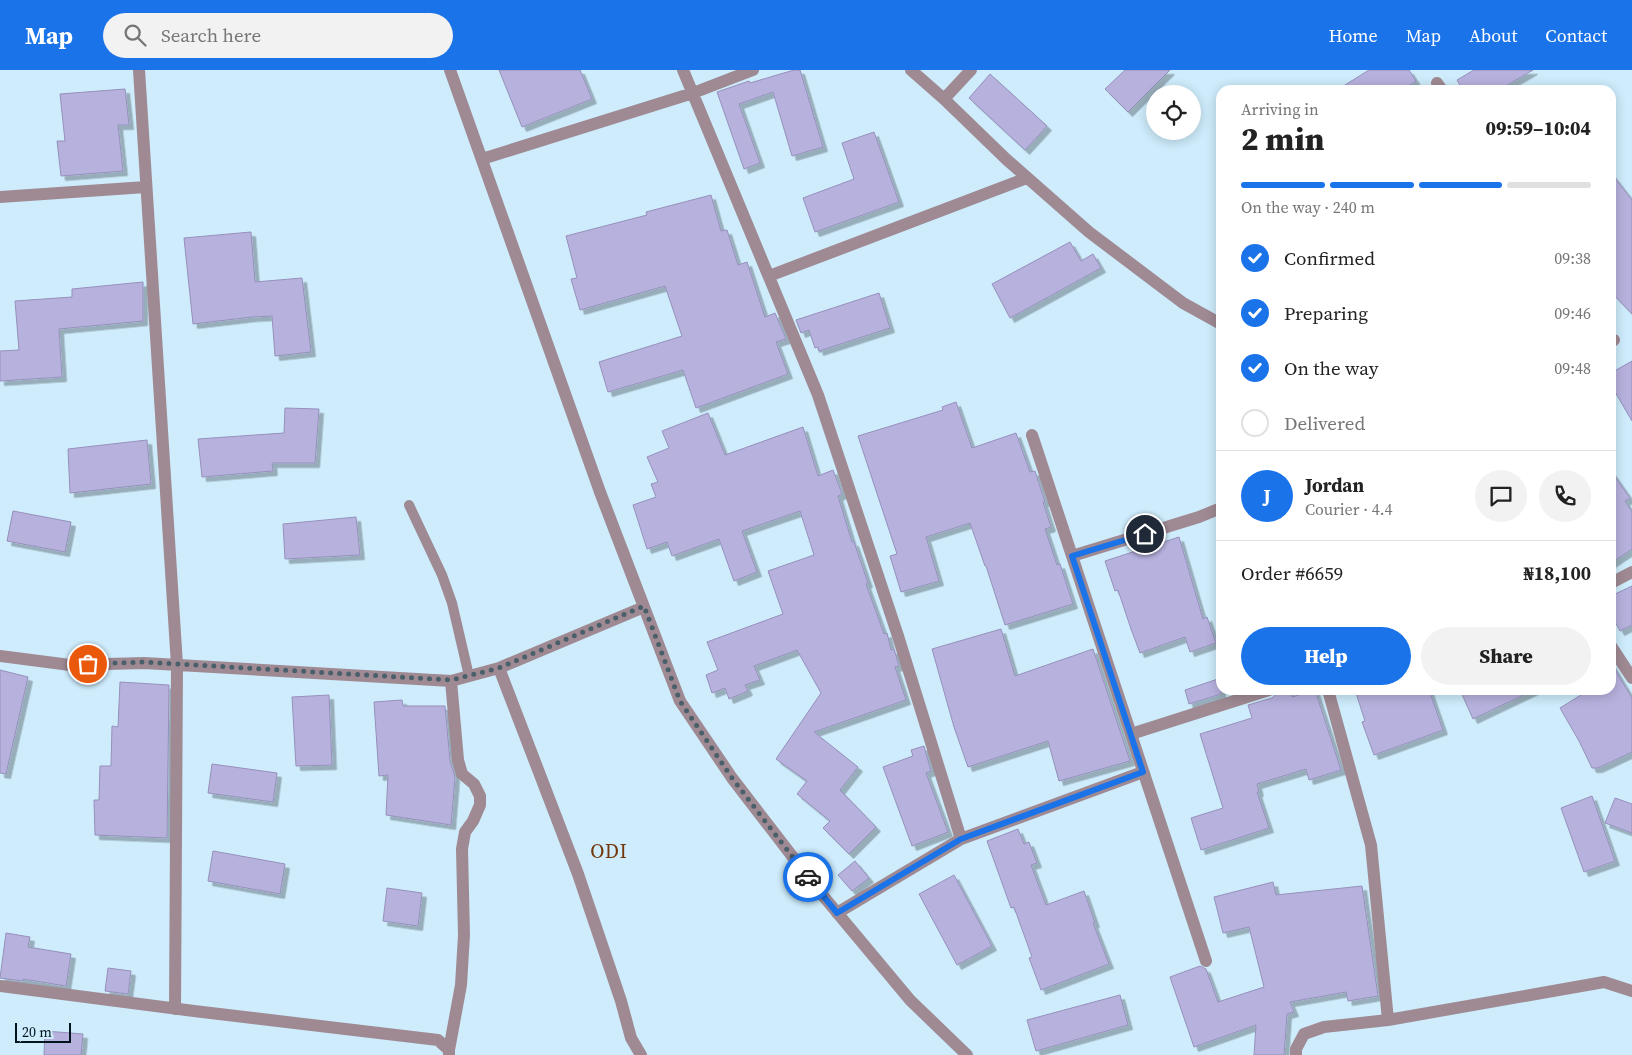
<!DOCTYPE html>
<html lang="en">
<head>
<meta charset="utf-8">
<style>
	body { margin:0; font-family:"Source Serif 4",serif; background:#f2f2f2; color:#222; height:100vh; display:flex; flex-direction:column; font-size:19px; white-space:nowrap }
	* { box-sizing:border-box; margin:0 }
	p { font-size:16px; color:#767676 }
	.icon { flex:none; width:28px; height:28px; fill:none; stroke:currentColor; stroke-width:2; stroke-linecap:round; stroke-linejoin:round }
	.map { position:relative; flex:1; overflow:hidden }
	.drawer { position:absolute; left:1216px; top:15px; width:400px; height:610px; display:flex; flex-direction:column; background:#fff; border-radius:15px; box-shadow:0 2px 12px #0003 }
	.drawer>* { flex:none }
	.fabs { position:absolute; left:1146px; top:15px; display:grid; gap:10px }
	.fabs a { display:grid; place-items:center; width:55px; height:55px; border-radius:50%; background:#fff; box-shadow:0 2px 12px #0003; font-size:25px }
	.scale { position:absolute; left:15px; bottom:12px; width:56px; box-sizing:border-box; padding-left:5px; border:2px solid #02141d; border-top:0; font-size:14px; line-height:18px; white-space:nowrap; color:#02141d; -webkit-text-stroke:4px #ceecfc; paint-order:stroke }
	.pin { position:absolute; display:grid; place-items:center; width:42px; height:42px; color:#fff; margin:-21px; border:2px solid #fff; border-radius:50%; box-shadow:0 1px 5px #0007 }
	.courier { position:absolute; display:grid; place-items:center; width:50px; height:50px; margin:-25px; border:4px solid #1a73e8; border-radius:50%; background:#fff; color:#222; box-shadow:0 1px 6px #0007 }
	.headline em { font-style:normal; font-weight:800 }
	.headline div { display:flex; flex-direction:column-reverse }
	.headline { display:flex; align-items:center; justify-content:space-between; height:85px; padding:0 25px }
	h1 { font-size:32px; font-weight:800; line-height:38px }
	.bar { display:grid; grid-template-columns:repeat(4,1fr); gap:8px 5px; align-content:center; height:60px; padding:0 25px }
	.bar i { height:6px; border-radius:4px; background:#e0e0e0 }
	.bar .current { background:#1a73e8 }
	.bar p { grid-column:span 4 }
	.line { display:flex; align-items:center; gap:12px; padding:0 25px; border-top:1px solid #e0e0e0 }
	.line div { flex:1 }
	.round { display:grid; place-items:center; flex:none; width:52px; height:52px; border-radius:26px; background:#f2f2f2 }
	ol { padding:0 25px; list-style:none }
	li { display:flex; align-items:center; gap:15px; height:55px }
	li p { margin-inline-start:auto }
	li .icon { padding:5px; border-radius:50%; background:#1a73e8; color:#fff; stroke-width:4 }
	li:last-child { color:#767676 }
	li i { width:28px; height:28px; border:2px solid #e0e0e0; border-radius:50% }
	.primary-button { display:flex; gap:10px; margin-top:auto; padding:10px 25px }
	.primary-button a { flex:1; height:58px; border-radius:30px; background:#1a73e8; color:#fff; font-size:20px; font-weight:800; line-height:58px; text-align:center }
	.primary-button a+a { background:#f2f2f2; color:#222 }
	header { display:flex; align-items:center; gap:30px; box-sizing:border-box; height:70px; padding:0 25px; background:#1a73e8; color:#fff }
	header strong { font-size:24px }
	nav { display:flex; gap:28px; margin-inline-start:auto; font-size:18px }
	.search { width:350px; height:45px; background:#f2f2f2; display:flex; align-items:center; gap:12px; box-sizing:border-box; padding:0 18px; border-radius:28px; color:#767676; font-size:19px }
	.map>svg:first-child { display:block }
</style>
</head>
<body>
<header>
<strong>Map</strong>
<div class="search"><svg class="icon" aria-label="search" viewBox="0 0 24 24"><circle cx="10" cy="10" r="6"/><path d="M15 15l6 6"/></svg>Search here</div>
<nav><a>Home</a><a>Map</a><a>About</a><a>Contact</a></nav>
</header>
<div class="map">
<svg width="1632" height="985" viewBox="0 0 1632 985">
	<defs>
		<filter id="shadow"><feDropShadow dx="4.5" dy="4.5" stdDeviation="0" flood-color="#0004"/></filter>
	</defs>
	<rect width="100%" height="100%" fill="#ceecfc"/>
	<path fill="#b7b1de" stroke="#9590bb" filter="url(#shadow)" d="M499 0H580L592 29 522 57Z
		M794 0H800L823 77 792 86 773 22 739 34 760 93 744 99 717 22 749 11 750 13Z
		M1125 0H1170L1128 42 1105 19Z
		M1369 0H1409L1416 11 1402 20H1337Z
		M1474 0H1533L1499 20H1463L1457 10Z
		M990 4 1047 56 1025 80 969 28Z
		M125 19 129 55H118L123 101 61 106 57 71H65L60 24Z
		M874 62 899 132 815 162 803 128 854 109 842 73Z
		M1611 103 1632 130V244L1611 222Z
		M711 125 721 161 727 160 738 195 747 192 765 247 775 243 786 269 776 272 788 304 696 338 683 300 608 322 599 292 682 266 665 216 580 240 571 209 577 208 566 166 647 145 646 142Z
		M251 162 255 212 302 208 311 282 275 286 272 246 252 247 193 254 184 168Z
		M1070 172 1081 191 1093 184 1101 198 1010 248 992 214Z
		M143 212V251L59 259 62 307 0 311V281L19 280 15 231 72 227V219Z
		M879 223 890 258 819 281 818 277 815 278 809 260 801 263 796 250Z
		M1632 291V351L1611 315V303Z
		M956 332 972 378 1016 363 1030 402 1035 401 1045 432H1043L1051 457 1045 459 1057 495 1060 494 1073 534 1005 555 986 496H985L970 453 926 467 939 511 901 522 890 486 897 484 858 366 943 340 942 337Z
		M285 338 319 339 315 393H272L273 401 202 407 198 369 284 363Z
		M708 343 725 385 803 357 818 406 833 400 842 424 838 426 852 472H854L868 513 866 514 884 564 887 563 891 580 894 579 899 596 895 597 906 630 814 662 858 697 840 720 876 757 849 784 823 758 830 751 797 724 807 711 776 689 821 623 797 580 754 596 760 610 745 615 748 621 729 629 725 618 712 623 706 605 718 600 707 572 783 544 768 501 814 485 800 441 742 461 757 502 734 511 719 469 672 486 667 472 647 479 633 435 656 427 651 414 658 412 647 387 669 378 662 361Z
		M147 370 151 414 70 423 68 379Z
		M1611 401 1630 428 1625 431 1632 442V479L1611 493Z
		M13 441 71 452 65 482 7 471Z
		M356 447 360 485 285 489 283 454Z
		M1179 467 1203 549 1207 547 1216 573 1190 582 1185 567 1140 583 1131 559 1118 520 1115 521 1105 491Z
		M1632 516V555L1620 561 1611 544V526Z
		M1001 559 1015 606 1093 579 1130 691 1059 711 1048 671 968 697 954 657 932 579Z
		M1611 593 1632 628V682L1598 698H1592L1579 671 1560 638 1589 620H1611Z
		M0 600 28 607 6 704 0 703Z
		M1221 608V624L1189 634 1185 620Z
		M120 612 169 615 167 768 95 765 94 730H99L100 696H111L112 656 118 657Z
		M1277 620H1291L1292 627 1315 620 1341 700 1309 710 1306 699 1257 714 1259 722H1257L1269 758 1201 780 1191 748 1223 738 1200 664 1252 648 1248 635 1272 628 1275 625Z
		M1355 620H1429L1443 660 1374 685 1362 652 1365 651Z
		M1460 620H1534L1473 649Z
		M329 625 332 695 296 696 292 627Z
		M402 630 403 636H445L450 691 455 707 451 755 386 745 388 705 379 706 374 632Z
		M924 676 931 701 926 703 948 762 912 776 883 697 913 686 911 680Z
		M212 694 277 703 273 732 208 723Z
		M1592 726 1615 791 1584 802 1561 738Z
		M1615 728 1632 734V763L1605 753Z
		M1018 759 1024 774 1029 772 1037 793 1031 795 1046 835 1084 821 1095 853H1093L1109 894 1041 920 1029 888 1032 887 1014 837 1011 838 987 771Z
		M213 781 285 794 280 824 208 811Z
		M855 791 869 808 852 821 838 805Z
		M954 805 992 876 957 895 919 824Z
		M1273 812 1276 825 1362 816 1378 926 1348 931 1346 922 1290 932 1294 942 1287 944 1284 985H1254L1256 955 1194 977 1170 907 1200 896 1206 899 1218 932 1264 917 1249 857 1223 863 1214 827Z
		M387 818 422 823 418 856 383 851Z
		M6 863 30 867 28 877 71 884 66 916 23 909V911L0 908Z
		M108 898 131 901 128 924 105 921Z
		M1120 925 1128 955 1036 981 1027 950Z
		M45 961 83 964 81 985H44Z"/>
	<g fill="none" stroke-linecap="round" stroke-linejoin="round">
		<path stroke="#9f8a93" stroke-width="10" d="M409 435 442 505 452 533 469 606"/>
		<path stroke="#9f8a93" stroke-width="12" d="M139 0 177 595 175 939
			M450 0 600 422 680 631 732 708 819 821 910 930 967 985
			M683 0 818 325 898 566 961 769
			M911 0 944 29 1006 89 1089 162 1183 233 1221 254
			M1437 13 1442 20
			M944 29 971 0
			M482 89 693 23 753 0
			M0 127 146 117
			M769 206 1027 108
			M1611 272 1614 270
			M1032 365 1206 891
			M1072 486 1199 447 1221 438
			M1611 513 1632 502
			M1611 576 1632 608
			M0 586 70 595 144 593 451 611 499 598 644 537
			M499 598 578 804 621 931 631 968 641 985
			M1328 620 1371 775 1388 950
			M1131 664 1269 620
			M837 843 961 769 1143 702
			M0 916 194 941 438 970 449 980
			M449 984V980L461 915 464 865 462 779 465 762 473 751 480 735V726L474 714 462 704 458 690 451 611
			M1296 985V979L1304 964 1324 957 1388 950 1604 912 1632 921"/>
	</g>
	<g fill="none" stroke-linecap="round" stroke-linejoin="round">
		<path stroke="#49606b" stroke-width="5" stroke-dasharray="0 9" d="M88 594 144 592 451 610 499 598 644 536 680 631 732 708 808 807"/>
		<path stroke="#1a73e8" stroke-width="6" d="M808 807 837 843 961 769 1143 702 1072 486 1145 464"/>
	</g>
	<g text-anchor="middle" dominant-baseline="central" stroke-width="4" stroke-linejoin="round" paint-order="stroke">
		<g font-size="20" letter-spacing="1" fill="#74370c" stroke="#ceecfc">
			<text x="609" y="781">ODI</text>
		</g>
	</g>
</svg>
<div class="fabs">
<a><svg class="icon" aria-label="locate" viewBox="0 0 24 24"><circle cx="12" cy="12" r="6"/><path d="M12 2v4M12 18v4M2 12h4M18 12h4"/></svg></a>
</div>
<div class="scale">20 m</div>
<div class="pin" style="left:88px;top:594px;background:#ea580c"><svg class="icon" aria-label="bag" viewBox="0 0 24 24"><path d="M5 8h14l-1 12H6zM9 8a3 3 0 0 1 6 0"/></svg></div>
<div class="pin" style="left:1145px;top:464px;background:#1f2937"><svg class="icon" aria-label="home" viewBox="0 0 24 24"><path d="M3 11l9-7 9 7M6 9v11h12V9"/></svg></div>
<div class="courier" style="left:808px;top:807px"><svg class="icon" aria-label="car" viewBox="0 0 24 24"><path d="M5 17H2v-5l4-1 3-4h7l3 4 3 1v5h-3M9 17h6M6 11h13"/><circle cx="7" cy="17" r="2"/><circle cx="17" cy="17" r="2"/></svg></div>
<section class="drawer">
<div class="headline"><div><h1>2 min</h1><p>Arriving in</p></div><em>09:59–10:04</em></div>
<div class="bar"><i class="current"></i><i class="current"></i><i class="current"></i><i></i><p>On the way · 240 m</p></div>
<ol>
<li><svg class="icon" aria-label="check" viewBox="0 0 24 24"><path d="M5 12l5 5 9-10"/></svg>Confirmed<p>09:38</p></li>
<li><svg class="icon" aria-label="check" viewBox="0 0 24 24"><path d="M5 12l5 5 9-10"/></svg>Preparing<p>09:46</p></li>
<li><svg class="icon" aria-label="check" viewBox="0 0 24 24"><path d="M5 12l5 5 9-10"/></svg>On the way<p>09:48</p></li>
<li><i></i>Delivered</li>
</ol>
<div class="line" style="height:90px"><b class="round" style="background:#1a73e8;color:#fff">J</b><div><b>Jordan</b><p>Courier · 4.4</p></div><a class="round"><svg class="icon" aria-label="chat" viewBox="0 0 24 24"><path d="M4 5h16v11H9l-5 4z"/></svg></a><a class="round"><svg class="icon" aria-label="phone" viewBox="0 0 24 24"><path d="M5 4h4l2 5-3 2q2 4 5 5l2-3 5 2v4C11 20 4 13 5 4z"/></svg></a></div>
<div class="line" style="height:65px"><div>Order #6659</div><b>₦18,100</b></div>
<div class="primary-button"><a>Help</a><a>Share</a></div>
</section>
</div>
</body>
</html>
